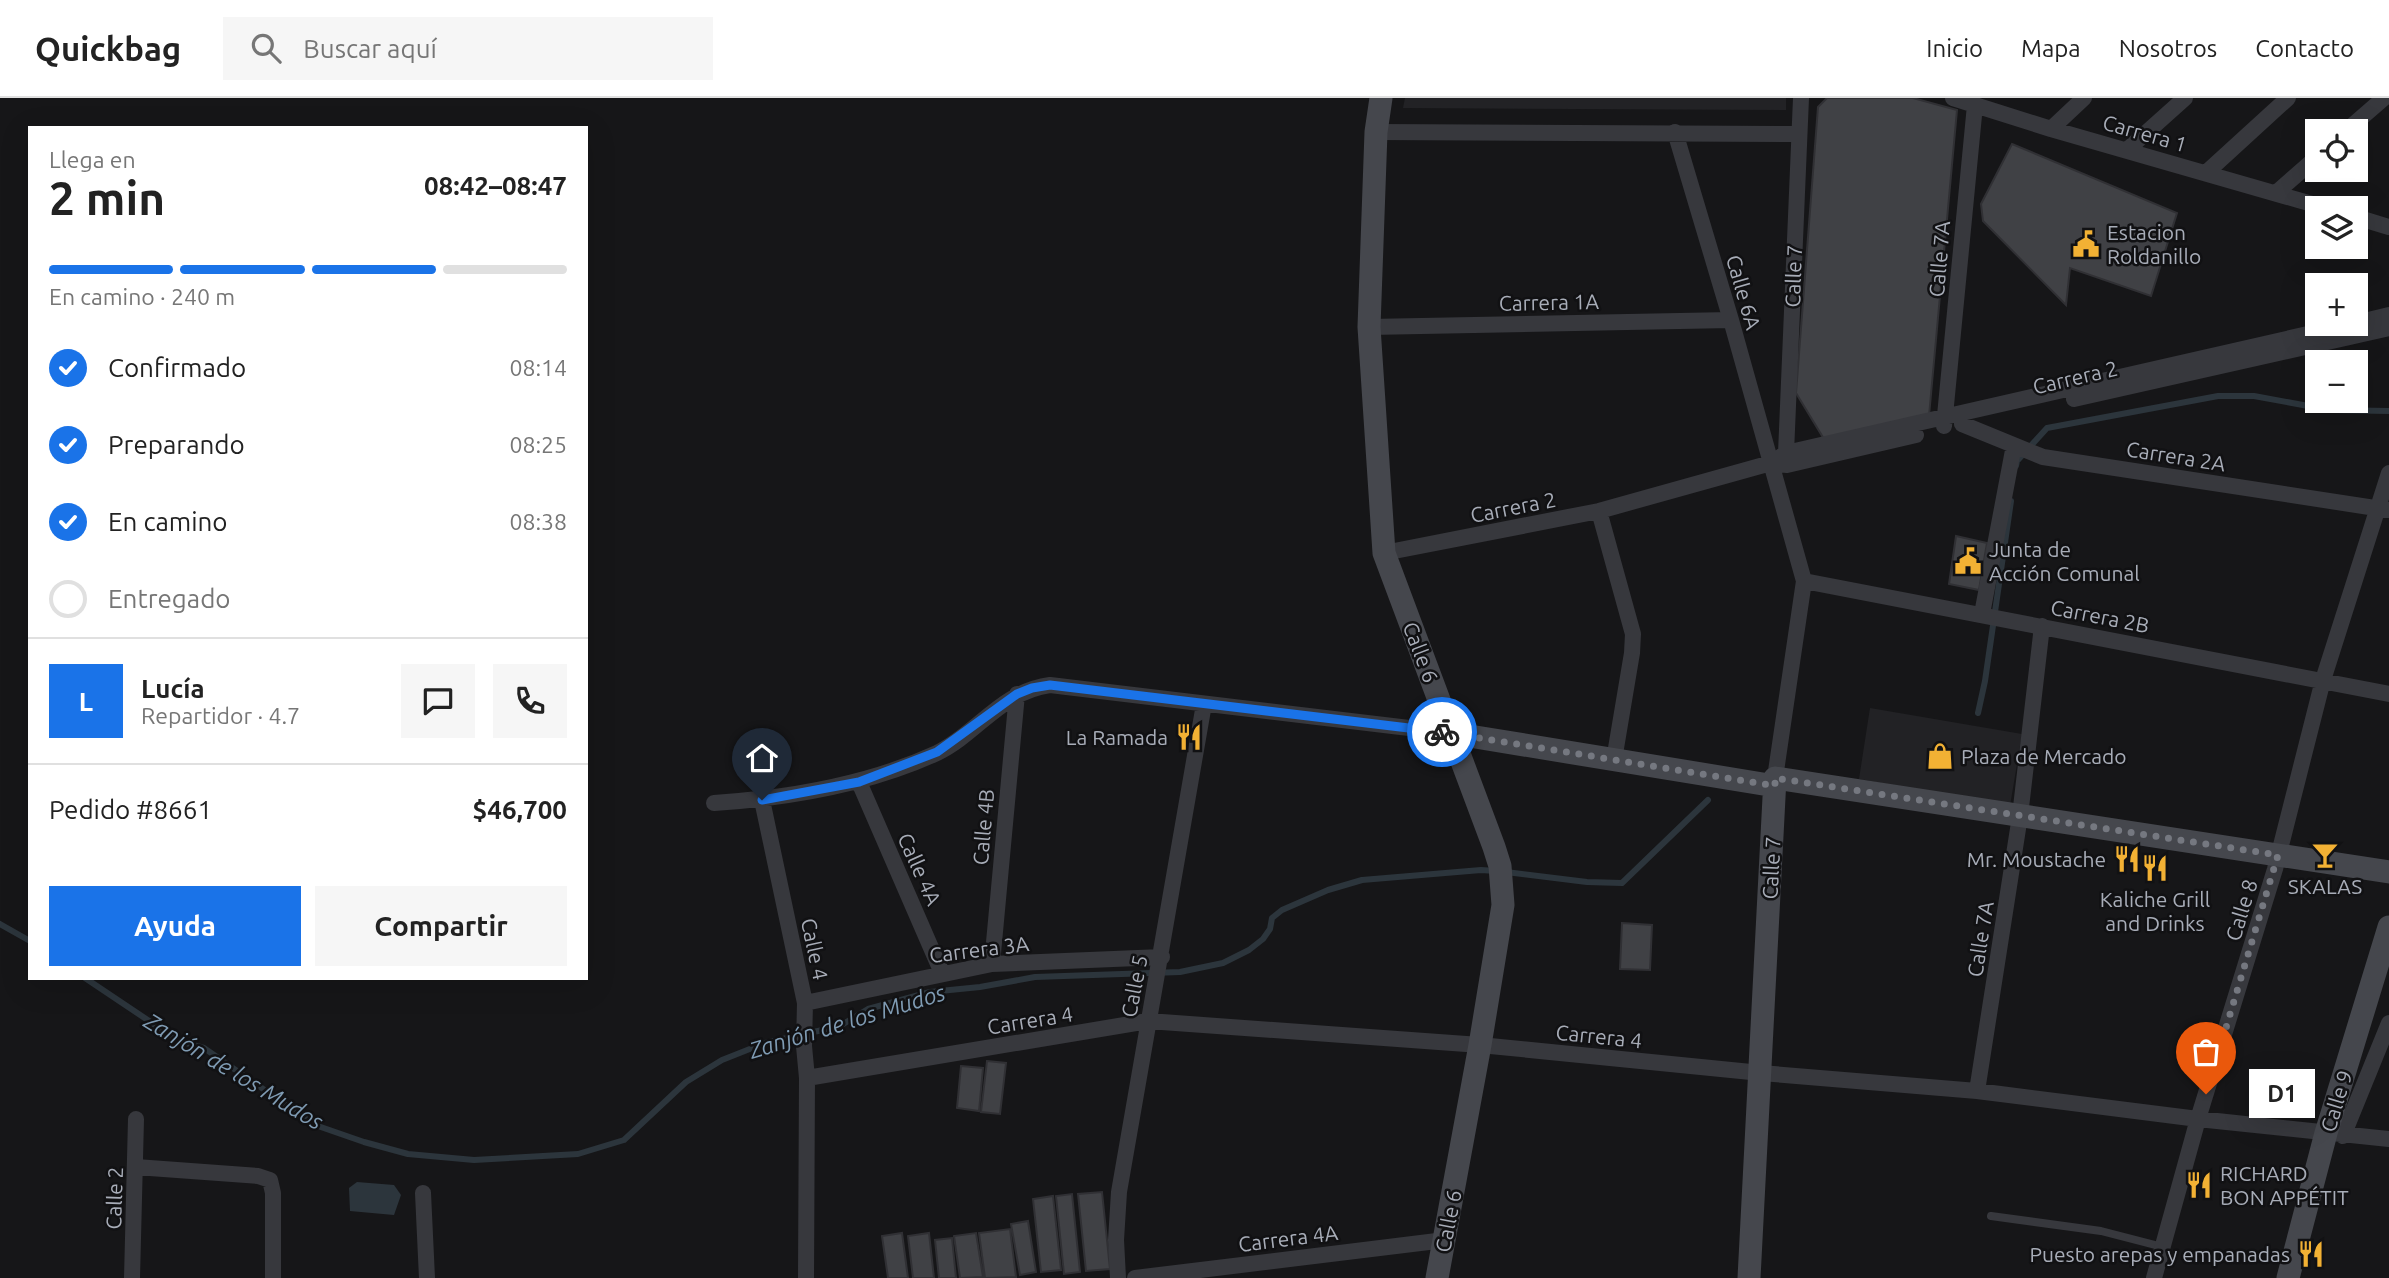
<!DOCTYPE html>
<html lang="es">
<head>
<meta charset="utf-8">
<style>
	body { margin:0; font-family:Ubuntu,sans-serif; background:#f6f6f6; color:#222; height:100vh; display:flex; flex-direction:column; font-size:26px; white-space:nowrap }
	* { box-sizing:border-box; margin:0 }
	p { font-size:23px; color:#767676 }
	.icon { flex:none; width:38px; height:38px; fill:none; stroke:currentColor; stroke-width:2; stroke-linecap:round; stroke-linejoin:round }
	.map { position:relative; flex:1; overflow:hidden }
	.drawer { position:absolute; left:28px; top:28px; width:560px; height:854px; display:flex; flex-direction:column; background:#fff; border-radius:0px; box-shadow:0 7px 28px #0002 }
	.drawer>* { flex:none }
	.tools { position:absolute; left:2305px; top:21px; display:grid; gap:14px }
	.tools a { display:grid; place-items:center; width:63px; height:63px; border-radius:0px; background:#fff; box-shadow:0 7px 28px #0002; font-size:35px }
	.pin { position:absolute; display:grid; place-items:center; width:60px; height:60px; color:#fff; margin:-72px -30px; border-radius:50% 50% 50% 0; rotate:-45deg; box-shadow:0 0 7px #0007 }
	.pin .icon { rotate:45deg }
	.courier { position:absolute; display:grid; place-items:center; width:70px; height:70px; margin:-35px; border:5px solid #1a73e8; border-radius:50%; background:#fff; color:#222; box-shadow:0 2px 9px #0007 }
	.bubble { position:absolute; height:49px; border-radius:0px; background:#fff; box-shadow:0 7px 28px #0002; font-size:23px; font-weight:600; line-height:49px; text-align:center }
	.overview em { font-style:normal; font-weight:600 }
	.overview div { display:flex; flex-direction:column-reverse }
	.overview { display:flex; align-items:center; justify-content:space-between; height:119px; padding:0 21px }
	h1 { font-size:46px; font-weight:600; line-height:52px }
	.bar { display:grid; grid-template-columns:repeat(4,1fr); gap:10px 7px; align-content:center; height:84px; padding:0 21px }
	.bar i { height:9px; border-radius:5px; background:#e0e0e0 }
	.bar .current { background:#1a73e8 }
	.bar p { grid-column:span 4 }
	.line { display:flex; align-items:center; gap:18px; padding:0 21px; border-top:2px solid #e0e0e0 }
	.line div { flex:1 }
	.round { display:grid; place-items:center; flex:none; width:74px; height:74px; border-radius:0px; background:#f6f6f6 }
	ol { padding:0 21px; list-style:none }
	li { display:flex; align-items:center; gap:21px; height:77px }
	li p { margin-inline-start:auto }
	li .icon { padding:7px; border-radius:50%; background:#1a73e8; color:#fff; stroke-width:4 }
	li:last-child { color:#767676 }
	li i { width:38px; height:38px; border:4px solid #e0e0e0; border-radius:50% }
	.primary-button { display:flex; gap:14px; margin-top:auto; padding:14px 21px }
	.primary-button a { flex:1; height:80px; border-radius:0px; background:#1a73e8; color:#fff; font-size:28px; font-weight:600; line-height:80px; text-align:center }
	.primary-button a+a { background:#f6f6f6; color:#222 }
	header { display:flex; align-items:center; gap:42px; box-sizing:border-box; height:98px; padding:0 35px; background:#fff; border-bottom:2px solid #e0e0e0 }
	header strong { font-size:33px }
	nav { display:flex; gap:38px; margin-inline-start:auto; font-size:24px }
	.search { width:490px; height:63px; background:#f6f6f6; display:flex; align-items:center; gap:18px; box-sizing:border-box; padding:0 24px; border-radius:0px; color:#767676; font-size:26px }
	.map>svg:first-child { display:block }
</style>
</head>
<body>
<header>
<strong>Quickbag</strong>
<div class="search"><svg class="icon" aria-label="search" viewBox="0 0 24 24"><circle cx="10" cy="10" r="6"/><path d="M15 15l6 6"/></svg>Buscar aquí</div>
<nav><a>Inicio</a><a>Mapa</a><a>Nosotros</a><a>Contacto</a></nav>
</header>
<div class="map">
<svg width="2389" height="1180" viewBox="0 0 2389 1180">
	<rect width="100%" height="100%" fill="#161618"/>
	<path fill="#222225" d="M1405 0H1786V12L1403 10Z
		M1870 610 2022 636 2010 708 1859 681Z"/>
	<path fill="#2c353c" d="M357 1084 394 1087 401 1097 394 1117 350 1113 349 1090Z"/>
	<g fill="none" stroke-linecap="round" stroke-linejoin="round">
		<path stroke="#2c353c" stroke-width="6" d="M2016 368 2017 363 2047 330 2218 298H2254L2330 312 2389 313
			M1978 615 1985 583 2011 403
			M1506 774 1587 784 1622 785 1708 702
			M0 826 30 843
			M85 880 179 943 204 950 315 1027 364 1044 408 1056 474 1062 578 1056 624 1042 686 984 722 962 765 945 840 928 868 911 930 894 980 889 1035 879 1180 874 1223 865 1249 852 1263 841 1270 831 1272 820 1282 812 1328 792 1362 782 1481 772 1496 773"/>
	</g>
	<path fill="#404145" stroke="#303034" stroke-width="2" d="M1827 0H1913L1957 12 1929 318 1824 341 1796 295 1818 9Z
		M2012 46 2177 115 2151 198 2070 170 2066 207 1983 123 1981 106Z
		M1956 438 1987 445 1979 492 1949 486Z
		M1622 825 1652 827 1650 872 1620 871Z
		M987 963 1006 965 1000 1016 981 1014Z
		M961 968 983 970 979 1013 957 1010Z
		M1102 1094 1110 1171 1086 1173 1078 1096Z
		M1072 1096 1080 1174 1064 1176 1056 1098Z
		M1053 1098 1061 1172 1041 1174 1033 1101Z
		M1028 1123 1036 1174 1020 1177 1011 1126Z
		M1010 1131 1016 1179 985 1180 979 1135Z
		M902 1135 908 1180H888L882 1138Z
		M929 1135 934 1180H913L908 1138Z
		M976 1135 983 1179 960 1180 954 1138Z
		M952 1140 956 1180H939L935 1142Z"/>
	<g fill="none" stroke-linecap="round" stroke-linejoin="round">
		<path stroke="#37383d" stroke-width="8" d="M1991 1118 2101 1133 2163 1149"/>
		<path stroke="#37383d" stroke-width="16" d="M1953 0 2051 31 2326 110
			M2051 31 2084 0
			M2346 33 2384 0
			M1376 34 1798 36
			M1675 34 1731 222 1804 483 1775 680
			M2127 52 2185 0
			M2207 74 2288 0
			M2276 95 2317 59
			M2356 119 2389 129
			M2356 225 2389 217
			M1369 229 1731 222
			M2074 301 2389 230
			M1962 326 2043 359 2389 412
			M1944 328 1975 7
			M1786 355 1801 0
			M1771 365 1787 367 1916 337
			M1599 413 1633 536 1632 555 1614 662
			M1384 455 1599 413 1771 365 1786 355 2352 226
			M1804 483 2389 596
			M1982 516 2014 347
			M859 684 942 875
			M762 702 805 905 804 948 807 980 806 1180
			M714 705C790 700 867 687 937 655 978 635 1000 594 1050 587L1451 635
			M992 866 1017 596
			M805 905 992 866 1162 859
			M807 980 1148 923 1480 947 1761 975 1977 993 2198 1021 2389 1041
			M1977 993 2020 718 2042 528
			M2343 1038 2389 925
			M136 1069 258 1078 270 1082 273 1095V1180
			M423 1095 427 1180
			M132 1180 136 1021
			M1118 1180 1116 1142 1119 1094 1204 606
			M1135 1180 1445 1142
			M2154 1180 2198 1021 2275 771 2323 582 2389 375"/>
		<path stroke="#45474d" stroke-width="23" d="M1381 0 1376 34 1369 229 1384 455 1494 749 1500 768 1503 807 1480 947 1437 1180
			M1451 635 1775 688
			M1749 1180 1775 680 2389 774
			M2288 1180 2326 1035 2389 829"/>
	</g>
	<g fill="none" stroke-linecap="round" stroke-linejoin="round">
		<path stroke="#757880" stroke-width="7" stroke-dasharray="0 12.6" d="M1442 634 1770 687 1775 688V680L2278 757 2206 996"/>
		<path stroke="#1a73e8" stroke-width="9" d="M762 702 859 684 937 654 1017 596 1032 590 1050 587 1442 634"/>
	</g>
	<defs>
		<symbol id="civic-bare" viewBox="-9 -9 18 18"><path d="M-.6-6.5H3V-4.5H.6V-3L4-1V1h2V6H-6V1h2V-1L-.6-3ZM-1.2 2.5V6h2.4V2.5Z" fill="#f2b134" stroke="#111113" stroke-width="2.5" paint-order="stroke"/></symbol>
		<symbol id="restaurant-bare" viewBox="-9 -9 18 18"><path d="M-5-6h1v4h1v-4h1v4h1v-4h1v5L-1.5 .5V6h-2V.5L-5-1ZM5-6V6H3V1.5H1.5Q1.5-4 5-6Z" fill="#f2b134" stroke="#111113" stroke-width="2.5" paint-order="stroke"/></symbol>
		<symbol id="shop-bare" viewBox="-9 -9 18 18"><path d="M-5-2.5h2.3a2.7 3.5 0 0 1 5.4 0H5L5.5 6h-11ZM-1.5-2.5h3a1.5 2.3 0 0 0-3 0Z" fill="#f2b134" stroke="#111113" stroke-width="2.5" paint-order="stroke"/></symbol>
		<symbol id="bar-bare" viewBox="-9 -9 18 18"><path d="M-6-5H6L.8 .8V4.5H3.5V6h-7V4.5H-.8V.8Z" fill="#f2b134" stroke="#111113" stroke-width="2.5" paint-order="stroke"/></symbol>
	</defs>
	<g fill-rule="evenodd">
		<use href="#civic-bare" x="2067" y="127" width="38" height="38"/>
		<use href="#civic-bare" x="1949" y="444" width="38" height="38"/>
		<use href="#restaurant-bare" x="1170" y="620" width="38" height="38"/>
		<use href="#shop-bare" x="1921" y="639" width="38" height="38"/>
		<use href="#bar-bare" x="2306" y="738" width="38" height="38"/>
		<use href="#restaurant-bare" x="2108" y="742" width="38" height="38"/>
		<use href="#restaurant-bare" x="2136" y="751" width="38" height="38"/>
		<use href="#restaurant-bare" x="2180" y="1068" width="38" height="38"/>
		<use href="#restaurant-bare" x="2292" y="1137" width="38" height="38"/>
	</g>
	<g text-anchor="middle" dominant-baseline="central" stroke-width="5" stroke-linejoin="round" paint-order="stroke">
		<g font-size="21" fill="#a8adb8" stroke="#111113">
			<text transform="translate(2145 35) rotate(16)">Carrera 1</text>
			<text transform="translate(1939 161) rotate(-85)">Calle 7A</text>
			<text transform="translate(1793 178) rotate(-88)">Calle 7</text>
			<text transform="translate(1744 194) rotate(74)">Calle 6A</text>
			<text transform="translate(1549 204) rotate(-1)">Carrera 1A</text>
			<text transform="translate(2075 279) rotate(-13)">Carrera 2</text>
			<text transform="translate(2176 358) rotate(9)">Carrera 2A</text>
			<text transform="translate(1513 409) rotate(-11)">Carrera 2</text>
			<text transform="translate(2100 518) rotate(11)">Carrera 2B</text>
			<text transform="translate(1421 554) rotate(69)">Calle 6</text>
			<text transform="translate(983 729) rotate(-85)">Calle 4B</text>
			<text transform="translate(1771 770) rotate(-87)">Calle 7</text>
			<text transform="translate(920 771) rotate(66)">Calle 4A</text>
			<text transform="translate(2241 812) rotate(-73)">Calle 8</text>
			<text transform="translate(1980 841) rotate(-81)">Calle 7A</text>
			<text transform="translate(815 851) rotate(78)">Calle 4</text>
			<text transform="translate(979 851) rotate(-7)">Carrera 3A</text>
			<text transform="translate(1134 888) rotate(-79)">Calle 5</text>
			<text transform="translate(1030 922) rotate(-9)">Carrera 4</text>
			<text transform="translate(1599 938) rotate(6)">Carrera 4</text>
			<text transform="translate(2336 1003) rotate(-73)">Calle 9</text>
			<text transform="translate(114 1100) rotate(-88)">Calle 2</text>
			<text transform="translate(1448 1123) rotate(-79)">Calle 6</text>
			<text transform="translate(1288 1140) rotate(-7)">Carrera 4A</text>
		</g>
		<g font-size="21" fill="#a8adb8" stroke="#111113" text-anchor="start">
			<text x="2107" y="134">Estacion<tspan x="2107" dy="24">Roldanillo</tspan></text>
			<text x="1989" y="451">Junta de<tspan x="1989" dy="24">Acción Comunal</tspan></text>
			<text x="1168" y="639" text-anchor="end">La Ramada</text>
			<text x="1961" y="658">Plaza de Mercado</text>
			<text x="2106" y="761" text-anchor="end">Mr. Moustache</text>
			<text x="2325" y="788" text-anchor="middle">SKALAS</text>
			<text x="2155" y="801" text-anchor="middle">Kaliche Grill<tspan x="2155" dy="24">and Drinks</tspan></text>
			<text x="2220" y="1075">RICHARD<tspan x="2220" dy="24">BON APPÉTIT</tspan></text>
			<text x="2290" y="1156" text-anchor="end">Puesto arepas y empanadas</text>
		</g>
		<g font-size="23" font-style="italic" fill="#7f9bb3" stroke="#111113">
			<text transform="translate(847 923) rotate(-17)">Zanjón de los Mudos</text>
			<text transform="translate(234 973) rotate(31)">Zanjón de los Mudos</text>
		</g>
	</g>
</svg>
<div class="tools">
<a><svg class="icon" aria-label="locate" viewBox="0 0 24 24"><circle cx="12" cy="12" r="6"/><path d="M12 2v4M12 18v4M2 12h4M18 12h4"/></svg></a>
<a><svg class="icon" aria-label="layers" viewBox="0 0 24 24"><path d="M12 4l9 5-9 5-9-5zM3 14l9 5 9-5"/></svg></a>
<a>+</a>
<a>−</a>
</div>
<div class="pin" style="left:2206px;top:996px;background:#ea580c"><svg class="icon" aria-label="bag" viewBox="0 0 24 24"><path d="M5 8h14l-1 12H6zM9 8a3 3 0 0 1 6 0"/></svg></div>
<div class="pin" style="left:762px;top:702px;background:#1f2937"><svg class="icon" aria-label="home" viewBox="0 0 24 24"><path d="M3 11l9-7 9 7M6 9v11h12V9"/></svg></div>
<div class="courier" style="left:1442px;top:634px"><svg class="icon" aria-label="bike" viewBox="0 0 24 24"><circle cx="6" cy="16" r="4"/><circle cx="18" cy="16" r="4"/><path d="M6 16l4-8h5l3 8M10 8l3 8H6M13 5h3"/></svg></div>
<div class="bubble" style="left:2249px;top:971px;width:66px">D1</div>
<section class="drawer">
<div class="overview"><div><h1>2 min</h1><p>Llega en</p></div><em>08:42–08:47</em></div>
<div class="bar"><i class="current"></i><i class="current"></i><i class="current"></i><i></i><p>En camino · 240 m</p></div>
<ol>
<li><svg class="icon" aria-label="check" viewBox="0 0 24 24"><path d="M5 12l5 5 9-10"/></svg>Confirmado<p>08:14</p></li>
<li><svg class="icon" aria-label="check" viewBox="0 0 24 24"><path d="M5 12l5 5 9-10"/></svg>Preparando<p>08:25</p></li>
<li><svg class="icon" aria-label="check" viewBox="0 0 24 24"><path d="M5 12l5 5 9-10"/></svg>En camino<p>08:38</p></li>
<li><i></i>Entregado</li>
</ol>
<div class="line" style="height:126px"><b class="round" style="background:#1a73e8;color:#fff">L</b><div><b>Lucía</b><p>Repartidor · 4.7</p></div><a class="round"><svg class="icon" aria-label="chat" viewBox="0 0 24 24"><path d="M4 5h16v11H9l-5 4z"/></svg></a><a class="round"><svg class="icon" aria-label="phone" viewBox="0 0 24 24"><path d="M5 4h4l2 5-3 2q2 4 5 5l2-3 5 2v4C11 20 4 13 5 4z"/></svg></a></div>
<div class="line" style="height:91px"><div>Pedido #8661</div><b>$46,700</b></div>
<div class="primary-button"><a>Ayuda</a><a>Compartir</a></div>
</section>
</div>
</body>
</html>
